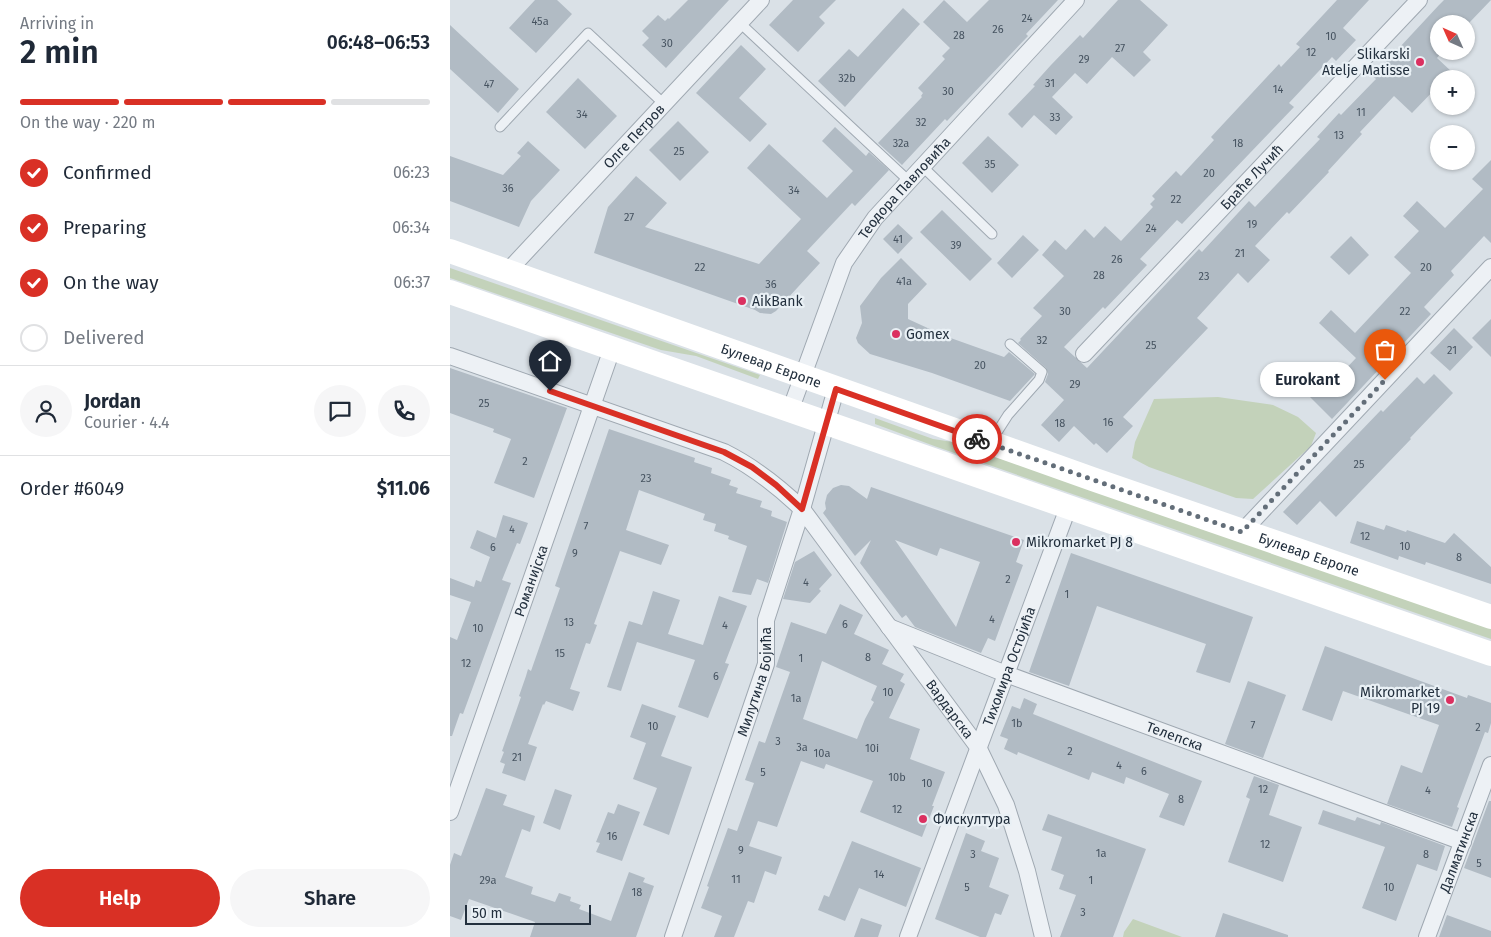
<!DOCTYPE html>
<html lang="en">
<head>
<meta charset="utf-8">
<style>
	body { margin:0; font-family:"Fira Sans",sans-serif; background:#f6f6f7; color:#1f2937; height:100vh; display:flex; flex-direction:column; font-size:19px; white-space:nowrap }
	* { box-sizing:border-box; margin:0 }
	p { font-size:16px; color:#747a83 }
	.icon { flex:none; width:28px; height:28px; fill:none; stroke:currentColor; stroke-width:2; stroke-linecap:round; stroke-linejoin:round }
	.map { position:relative; flex:1; overflow:hidden }
	.sheet { display:flex; flex-direction:column; background:#fff; width:450px }
	.sheet>* { flex:none }
	.needle { width:32px; rotate:315deg }
	.fabs { position:absolute; left:980px; top:15px; display:grid; gap:10px }
	.fabs a { display:grid; place-items:center; width:45px; height:45px; border-radius:50%; background:#fff; box-shadow:0 1px 4px #0004; font-size:25px }
	.scale { position:absolute; left:15px; bottom:12px; width:126px; box-sizing:border-box; padding-left:5px; border:2px solid #23303e; border-top:0; font-size:14px; line-height:18px; white-space:nowrap; color:#23303e; -webkit-text-stroke:4px #e9f0f5; paint-order:stroke }
	.pin { position:absolute; display:grid; place-items:center; width:42px; height:42px; color:#fff; margin:-51px -21px; border-radius:50% 50% 50% 0; rotate:-45deg; box-shadow:0 0 5px #0007 }
	.pin .icon { rotate:45deg }
	.courier { position:absolute; display:grid; place-items:center; width:50px; height:50px; margin:-25px; border:4px solid #d93025; border-radius:50%; background:#fff; color:#222; box-shadow:0 1px 6px #0007 }
	.bubble { position:absolute; height:35px; border-radius:18px; background:#fff; box-shadow:0 1px 4px #0004; font-size:16px; font-weight:600; line-height:35px; text-align:center }
	.summary em { font-style:normal; font-weight:600 }
	.summary div { display:flex; flex-direction:column-reverse }
	.summary { display:flex; align-items:center; justify-content:space-between; height:85px; padding:0 20px }
	h1 { font-size:32px; font-weight:600; line-height:38px }
	.bar { display:grid; grid-template-columns:repeat(4,1fr); gap:8px 5px; align-content:center; height:60px; padding:0 20px }
	.bar i { height:6px; border-radius:4px; background:#e0e1e3 }
	.bar .active { background:#d93025 }
	.bar p { grid-column:span 4 }
	.line { display:flex; align-items:center; gap:12px; padding:0 20px; border-top:1px solid #e0e1e3 }
	.line div { flex:1 }
	.round { display:grid; place-items:center; flex:none; width:52px; height:52px; border-radius:26px; background:#f6f6f7 }
	ol { padding:0 20px; list-style:none }
	li { display:flex; align-items:center; gap:15px; height:55px }
	li p { margin-inline-start:auto }
	li .icon { padding:5px; border-radius:50%; background:#d93025; color:#fff; stroke-width:4 }
	li:last-child { color:#747a83 }
	li i { width:28px; height:28px; border:2px solid #e0e1e3; border-radius:50% }
	.button { display:flex; gap:10px; margin-top:auto; padding:10px 20px }
	.button a { flex:1; height:58px; border-radius:30px; background:#d93025; color:#fff; font-size:20px; font-weight:600; line-height:58px; text-align:center }
	.button a+a { background:#f6f6f7; color:#1f2937 }
	main { display:flex; flex:1; min-height:0 }
	.map>svg:first-child { display:block }
</style>
</head>
<body>
<main>
<section class="sheet">
<div class="summary"><div><h1>2 min</h1><p>Arriving in</p></div><em>06:48–06:53</em></div>
<div class="bar"><i class="active"></i><i class="active"></i><i class="active"></i><i></i><p>On the way · 220 m</p></div>
<ol>
<li><svg class="icon" aria-label="check" viewBox="0 0 24 24"><path d="M5 12l5 5 9-10"/></svg>Confirmed<p>06:23</p></li>
<li><svg class="icon" aria-label="check" viewBox="0 0 24 24"><path d="M5 12l5 5 9-10"/></svg>Preparing<p>06:34</p></li>
<li><svg class="icon" aria-label="check" viewBox="0 0 24 24"><path d="M5 12l5 5 9-10"/></svg>On the way<p>06:37</p></li>
<li><i></i>Delivered</li>
</ol>
<div class="line" style="height:90px"><a class="round"><svg class="icon" aria-label="person" viewBox="0 0 24 24"><circle cx="12" cy="8" r="4"/><path d="M4 21q1-7 8-7t8 7"/></svg></a><div><b>Jordan</b><p>Courier · 4.4</p></div><a class="round"><svg class="icon" aria-label="chat" viewBox="0 0 24 24"><path d="M4 5h16v11H9l-5 4z"/></svg></a><a class="round"><svg class="icon" aria-label="phone" viewBox="0 0 24 24"><path d="M5 4h4l2 5-3 2q2 4 5 5l2-3 5 2v4C11 20 4 13 5 4z"/></svg></a></div>
<div class="line" style="height:65px"><div>Order #6049</div><b>$11.06</b></div>
<div class="button"><a>Help</a><a>Share</a></div>
</section>
<div class="map">
<svg width="1041" height="937" viewBox="0 0 1041 937">
	<rect width="100%" height="100%" fill="#dae1e7"/>
	<path fill="#c3d2ba" d="M0 268 310 375 308 379 246 356 211 350 15 283 0 278Z
		M768 397 823 405 848 417 866 433 861 446 803 499 786 498 699 467 682 458 685 442 704 399Z
		M425 418 483 439 503 442 1041 628V639L487 447 425 424Z
		M683 919 732 937H673L674 932Z"/>
	<path fill="#b1bbc4" fill-rule="evenodd" d="M85 0H107L122 14 86 53 59 28Z
		M238 0H279L216 68 192 45 199 38 192 31 208 15 215 21 218 18 219 19Z
		M343 0H386L369 17 375 23 348 52 319 25Z
		M494 0 517 22 539 0H608L576 34 578 36 497 121 495 119 452 165 428 143 472 97 471 96 473 93 468 88 495 59 492 56 500 48 473 22Z
		M668 0H690L718 25 693 52 701 60 684 77 662 57 637 84 625 73 602 97 623 117 606 135 584 115 572 128 558 114 585 86 583 85 601 65 630 35 633 38Z
		M887 0H919L893 28 906 40 886 61 882 57 839 103 844 107 732 224 727 220 690 259 697 265 655 309 653 307 614 347 637 368 749 249 752 252 799 201 805 207 870 139 867 137 889 113 891 115 926 79 923 76 989 5 994 0H1041L1019 23 1014 18 1009 24H989V51H993L987 58 1002 72 995 79H989V85L962 113 944 96 910 132 912 134 878 171 879 172 839 214 837 212 805 246 820 260 798 283 788 273 747 318 758 328 673 417 683 426 657 453 646 443 644 445 624 426 609 442 591 425 614 400 595 382 598 374 596 368 568 343 571 340 570 339 592 316 583 308 614 276 592 255 605 240 616 250 635 229 644 238 655 226 671 241 703 207 700 204 705 199 702 196 726 171 731 176 764 140 761 137 829 64 831 67 850 47 846 44Z
		M453 8 470 24 395 107 368 81 399 49 408 57Z
		M0 25 69 89 48 113 0 69Z
		M291 45 316 69 289 98 317 124 300 142 246 93Z
		M128 78 167 116 135 149 96 112Z
		M228 121 259 152 230 181 199 150Z
		M385 127 416 156 419 152 439 170 405 206 402 203 357 251 370 263 326 311 321 314 310 313 305 310 144 253 158 207 186 176 217 203 195 227 309 264 351 219 297 168 319 144 377 198 403 171 372 141Z
		M538 136 569 165 542 193 512 163Z
		M78 141 110 170 81 201 69 227 0 201V156L53 175 71 156 67 153Z
		M1041 160V243L1034 236 1001 271 1004 275 974 307 981 314 882 419 859 396 882 372 888 377 906 358 869 323 881 310 905 333 961 273 944 257 969 231 953 216 967 201 995 228 1033 189 1022 179Z
		M492 210 542 259 520 281 470 232Z
		M448 224 463 238 448 254 433 239Z
		M573 235 589 250 562 278 547 263Z
		M901 236 919 255 899 275 880 257Z
		M451 258 477 284 458 304V319L495 336 554 357 559 352 585 374 560 401 482 373 420 354 408 343 406 338 412 323 410 306 431 278Z
		M1041 319V357L1022 338Z
		M1004 328 1023 347 1000 371 980 353Z
		M0 368 117 408 84 498 44 483 61 439 43 432 44 429 0 413Z
		M984 374 1003 393 960 438 961 439 886 517 870 501 847 525 833 512 931 410 933 412 967 377 974 384Z
		M159 429 245 458 244 462 262 468 261 473 281 480 279 485 288 488 286 493 312 501 310 507 322 511 321 516 337 522 318 583 307 579 301 595 282 592 297 546 278 539 279 536 264 531 266 524 253 520 255 514 189 490 176 530 219 545 211 565 170 551 144 624 147 625 140 644 136 643 120 689 130 692 123 711 96 701 94 705 93 704 78 744 87 747 75 781 52 773 55 764 50 762 54 752 52 751 71 697 69 696 76 676 78 669 81 671 110 588 105 586Z
		M391 485 399 486 417 499 421 487 574 540 566 562 573 565 545 641 538 638 531 653 465 627 456 615 452 618 410 563 421 540 405 556 373 513 376 509 375 503 377 495 383 488ZM445 540 487 556 490 548 530 562 506 627Z
		M53 515 78 523 70 544 67 543 52 580 61 583 36 651 13 714 10 713 2 736H0V637L7 640 21 602 0 595V578L24 587 26 580 31 582 40 557 20 548 27 530 46 538Z
		M907 521 934 530 936 525 956 532 957 530 995 543 1004 533 1041 567V584L976 562 975 565 949 556 948 560 900 543Z
		M364 551 382 575 369 589 371 591 360 603 333 599 345 562Z
		M621 553 803 617 780 683 746 672 756 644 647 606 619 686 579 672Z
		M203 591 230 600 218 634 253 645 269 596 297 606 275 663 279 664 258 718 228 707 245 660 187 642 171 691 157 687 179 621 192 625Z
		M390 604 413 615 404 634 439 650 432 664 454 674 450 681 455 684 439 718 470 729 460 759 495 772 482 806H484L472 837 410 812 423 781 376 764 374 769 351 761 327 827 308 821 299 846 332 857 326 875 315 871 304 903 298 901 284 937H264L272 916 251 908 259 887 257 886 278 828 287 831 304 783 295 780 309 741 315 743 340 672 326 667 341 622 376 634ZM372 661 427 686 421 700 424 702 415 719 407 739 353 719Z
		M875 646 1017 698 1018 695 1041 703V723L1038 733 1035 732 1007 807 1009 808 1002 827 937 804 951 765 972 773 989 725 893 691 882 721 852 710Z
		M798 681 836 695 813 758 775 744Z
		M574 698 587 704 583 714 752 781 734 826 709 817 719 794 676 777 674 784 642 772 639 780 568 752 567 755 554 749 558 739 550 736 562 706 570 709Z
		M192 704 226 716 211 756 242 767 219 835 193 825 207 788 183 779 196 743 180 737Z
		M804 776 829 785 819 815 852 827 833 882 778 862 800 799 796 797Z
		M36 788 57 795 53 805 85 816 80 832 72 829 55 877 83 887 81 894 105 902 109 893 121 897 120 901 131 905 129 909 161 921 179 872 195 878 193 882 204 886 186 937H80L85 922 19 899 11 920 0 916V865L4 853 11 856Z
		M105 789 122 795 110 830 93 823Z
		M1039 801H1041V878L1014 868Z
		M168 804 190 812 172 861 146 852 150 843 146 842 158 812 164 814Z
		M873 810 905 821 907 817 930 825 931 822 995 846 987 871 967 864 946 921 912 908 935 847 868 824Z
		M598 814 696 849 663 937H610L626 895 609 889 614 875 601 870 612 837 592 830Z
		M516 833 535 841 531 851 549 858 539 887 559 895 551 915 545 913 536 937H530L485 919Z
		M402 841 471 868 456 907 409 888 395 921 368 910 374 895 379 897Z
		M773 913 838 935V937H765Z
		M997 915 1041 931V937H989Z
		M411 918 432 925 428 937H404Z"/>
	<g fill="none" stroke-linecap="round" stroke-linejoin="round">
		<defs>
			<path id="service" d="M290 23 460 182
				M50 127 138 33 214 104
				M474 168 542 234
				M540 443 558 415 589 380 592 372 560 344"/>
			<g id="minor">
				<path id="s1" d="M57 272 311 0"/>
				<path id="s2" d="M634 354 969 0"/>
				<path id="s3" d="M0 356 274 452C304 467 328 486 352 509L528 747 556 805 577 871 593 937"/>
				<path id="s4" d="M340 411 394 263 425 218 626 0"/>
				<path d="M792 532 1041 267"/>
				<path id="s5" d="M439 627 556 674 1013 842"/>
				<path id="s6" d="M0 812 162 349"/>
				<path id="s7" d="M223 937 316 664V620L352 509 386 389"/>
				<path id="s8" d="M458 937 618 508"/>
				<path id="s9" d="M977 937 1041 765"/>
			</g>
		</defs>
		<use href="#service" stroke="#9fa8b1" stroke-width="11"/>
		<use href="#minor" stroke="#9fa8b1" stroke-width="18"/>
		<use href="#service" stroke="#edf1f5" stroke-width="9"/>
		<use href="#minor" stroke="#edf1f5" stroke-width="16"/>
		<g stroke="#fff" stroke-width="24">
			<path id="s10" d="M0 251C346 375 693 498 1041 617"/>
			<path d="M0 292 1041 654"/>
		</g>
	</g>
	<g fill="none" stroke-linecap="round" stroke-linejoin="round">
		<path stroke="#636e79" stroke-width="5" stroke-dasharray="0 9" d="M527 439 792 532 935 380"/>
		<path stroke="#d93025" stroke-width="6" d="M100 391 274 452 302 467 326 485 352 509 386 389 527 439"/>
	</g>
	<g fill="#db3060" stroke="#e9f0f5" stroke-width="2">
		<circle cx="970" cy="62" r="5"/>
		<circle cx="292" cy="301" r="5"/>
		<circle cx="446" cy="334" r="5"/>
		<circle cx="566" cy="542" r="5"/>
		<circle cx="1000" cy="700" r="5"/>
		<circle cx="473" cy="819" r="5"/>
	</g>
	<g text-anchor="middle" dominant-baseline="central" stroke-width="4.5" stroke-linejoin="round" paint-order="stroke">
		<g font-size="11" fill="#465360">
			<text x="577" y="18">24</text>
			<text x="90" y="21">45a</text>
			<text x="548" y="29">26</text>
			<text x="509" y="35">28</text>
			<text x="881" y="36">10</text>
			<text x="217" y="43">30</text>
			<text x="670" y="48">27</text>
			<text x="861" y="52">12</text>
			<text x="634" y="59">29</text>
			<text x="397" y="78">32b</text>
			<text x="600" y="83">31</text>
			<text x="39" y="84">47</text>
			<text x="828" y="89">14</text>
			<text x="498" y="91">30</text>
			<text x="911" y="112">11</text>
			<text x="132" y="114">34</text>
			<text x="605" y="117">33</text>
			<text x="471" y="122">32</text>
			<text x="889" y="135">13</text>
			<text x="451" y="143">32a</text>
			<text x="788" y="143">18</text>
			<text x="229" y="151">25</text>
			<text x="540" y="164">35</text>
			<text x="759" y="173">20</text>
			<text x="58" y="188">36</text>
			<text x="344" y="190">34</text>
			<text x="726" y="199">22</text>
			<text x="179" y="217">27</text>
			<text x="802" y="224">19</text>
			<text x="701" y="228">24</text>
			<text x="448" y="239">41</text>
			<text x="506" y="245">39</text>
			<text x="790" y="253">21</text>
			<text x="667" y="259">26</text>
			<text x="250" y="267">22</text>
			<text x="976" y="267">20</text>
			<text x="649" y="275">28</text>
			<text x="754" y="276">23</text>
			<text x="454" y="281">41a</text>
			<text x="321" y="284">36</text>
			<text x="615" y="311">30</text>
			<text x="955" y="311">22</text>
			<text x="592" y="340">32</text>
			<text x="701" y="345">25</text>
			<text x="1002" y="350">21</text>
			<text x="530" y="365">20</text>
			<text x="625" y="384">29</text>
			<text x="34" y="403">25</text>
			<text x="658" y="422">16</text>
			<text x="610" y="423">18</text>
			<text x="75" y="461">2</text>
			<text x="909" y="464">25</text>
			<text x="196" y="478">23</text>
			<text x="136" y="526">7</text>
			<text x="62" y="529">4</text>
			<text x="915" y="536">12</text>
			<text x="955" y="546">10</text>
			<text x="43" y="547">6</text>
			<text x="125" y="553">9</text>
			<text x="1009" y="557">8</text>
			<text x="558" y="579">2</text>
			<text x="356" y="582">4</text>
			<text x="617" y="594">1</text>
			<text x="542" y="619">4</text>
			<text x="119" y="622">13</text>
			<text x="395" y="624">6</text>
			<text x="275" y="625">4</text>
			<text x="28" y="628">10</text>
			<text x="110" y="653">15</text>
			<text x="418" y="657">8</text>
			<text x="351" y="658">1</text>
			<text x="16" y="663">12</text>
			<text x="266" y="676">6</text>
			<text x="438" y="692">10</text>
			<text x="346" y="698">1a</text>
			<text x="567" y="723">1b</text>
			<text x="803" y="725">7</text>
			<text x="203" y="726">10</text>
			<text x="1028" y="727">2</text>
			<text x="328" y="741">3</text>
			<text x="352" y="747">3a</text>
			<text x="422" y="748">10i</text>
			<text x="620" y="751">2</text>
			<text x="372" y="753">10a</text>
			<text x="67" y="757">21</text>
			<text x="669" y="765">4</text>
			<text x="694" y="771">6</text>
			<text x="313" y="772">5</text>
			<text x="447" y="777">10b</text>
			<text x="477" y="783">10</text>
			<text x="813" y="789">12</text>
			<text x="978" y="790">4</text>
			<text x="731" y="799">8</text>
			<text x="447" y="809">12</text>
			<text x="162" y="836">16</text>
			<text x="815" y="844">12</text>
			<text x="291" y="850">9</text>
			<text x="651" y="853">1a</text>
			<text x="523" y="854">3</text>
			<text x="976" y="854">8</text>
			<text x="1029" y="863">5</text>
			<text x="429" y="874">14</text>
			<text x="286" y="879">11</text>
			<text x="38" y="880">29a</text>
			<text x="641" y="880">1</text>
			<text x="517" y="887">5</text>
			<text x="939" y="887">10</text>
			<text x="187" y="892">18</text>
			<text x="633" y="912">3</text>
		</g>
		<g font-size="14" fill="#23303e" stroke="#e9f0f5" text-anchor="start">
			<text x="960" y="54" text-anchor="end">Slikarski<tspan x="960" dy="16">Atelje Matisse</tspan></text>
			<text x="302" y="301">AikBank</text>
			<text x="456" y="334">Gomex</text>
			<text x="576" y="542">Mikromarket PJ 8</text>
			<text x="990" y="692" text-anchor="end">Mikromarket<tspan x="990" dy="16">PJ 19</tspan></text>
			<text x="483" y="819">Фискултура</text>
		</g>
		<g font-size="14" fill="#23303e" stroke="#e9f0f5">
			<text stroke="none"><textPath href="#s1" startOffset="186">Олге Петров</textPath></text>
			<text stroke="none"><textPath href="#s2" startOffset="244">Браће Лучић</textPath></text>
			<text stroke="none"><textPath href="#s4" startOffset="254">Теодора Павловића</textPath></text>
			<text stroke="none"><textPath href="#s10" startOffset="341">Булевар Европе</textPath></text>
			<text stroke="none"><textPath href="#s10" startOffset="911">Булевар Европе</textPath></text>
			<text stroke="none"><textPath href="#s6" startOffset="245">Романијска</textPath></text>
			<text stroke="none"><textPath href="#s8" startOffset="289">Тихомира Остојића</textPath></text>
			<text stroke="none"><textPath href="#s7" startOffset="269">Милутина Бојића</textPath></text>
			<text stroke="none"><textPath href="#s3" startOffset="636">Вардарска</textPath></text>
			<text stroke="none"><textPath href="#s5" startOffset="306">Телепска</textPath></text>
			<text stroke="none"><textPath href="#s9" startOffset="91">Далматинска</textPath></text>
		</g>
	</g>
</svg>
<div class="fabs">
<a><svg class="needle" viewBox="-14 -14 28 28"><path d="M0-13l5 13h-10z" fill="#e53935"/><path d="M0 13l5-13h-10z" fill="#747a83"/></svg></a>
<a>+</a>
<a>−</a>
</div>
<div class="scale">50 m</div>
<div class="pin" style="left:935px;top:380px;background:#ea580c"><svg class="icon" aria-label="bag" viewBox="0 0 24 24"><path d="M5 8h14l-1 12H6zM9 8a3 3 0 0 1 6 0"/></svg></div>
<div class="pin" style="left:100px;top:391px;background:#1f2937"><svg class="icon" aria-label="home" viewBox="0 0 24 24"><path d="M3 11l9-7 9 7M6 9v11h12V9"/></svg></div>
<div class="courier" style="left:527px;top:439px"><svg class="icon" aria-label="bike" viewBox="0 0 24 24"><circle cx="6" cy="16" r="4"/><circle cx="18" cy="16" r="4"/><path d="M6 16l4-8h5l3 8M10 8l3 8H6M13 5h3"/></svg></div>
<div class="bubble" style="left:810px;top:362px;width:95px">Eurokant</div>
</div>
</main>
</body>
</html>
